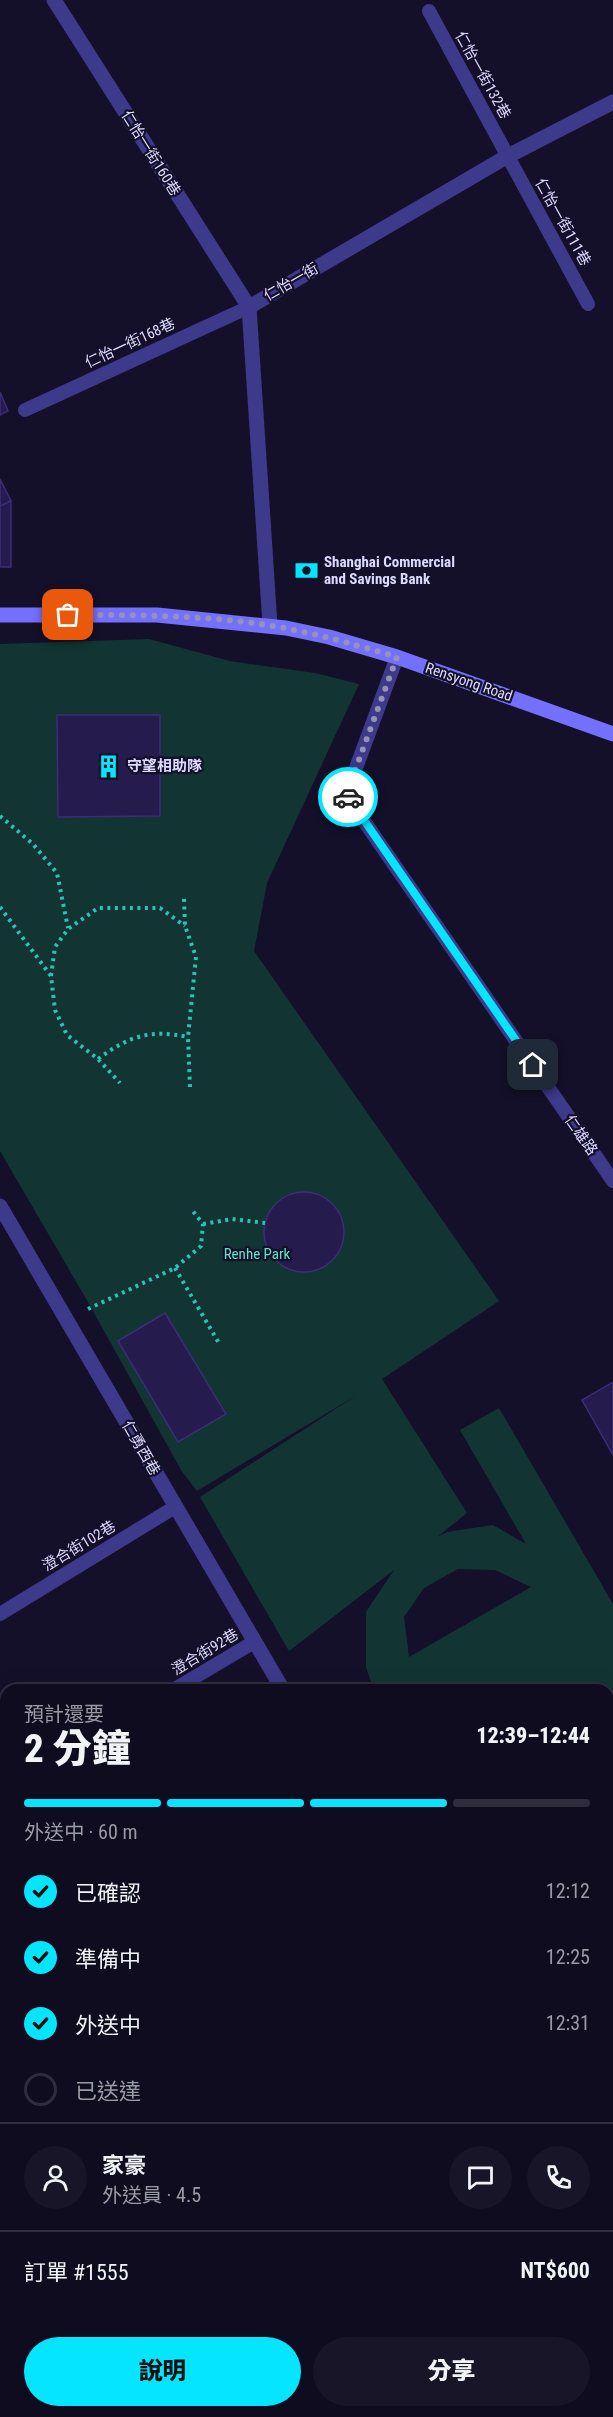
<!DOCTYPE html>
<html lang="zh-TW">
<head>
<meta charset="utf-8">
<style>
	body { margin:0; font-family:"Roboto Condensed","Noto Sans TC",sans-serif; background:#181529; color:#f1f3f6; height:100vh; display:flex; flex-direction:column; font-size:22px; white-space:nowrap }
	* { box-sizing:border-box; margin:0 }
	p { font-size:20px; color:#9b9ba5 }
	.icon { flex:none; width:33px; height:33px; fill:none; stroke:currentColor; stroke-width:2; stroke-linecap:round; stroke-linejoin:round }
	.map { position:relative; flex:1; overflow:hidden }
	.panel { position:absolute; left:0px; top:1684px; width:614px; height:734px; display:flex; flex-direction:column; background:#0f0c20; border-radius:18px 18px 0 0; box-shadow:0 6px 24px #0002,0 0 0 2px #2f2c3e }
	.panel>* { flex:none }
	.pin { position:absolute; display:grid; place-items:center; width:51px; height:51px; color:#fff; margin:-26px; border-radius:12px; box-shadow:0 3px 9px #0006 }
	.courier { position:absolute; display:grid; place-items:center; width:60px; height:60px; margin:-30px; border:4px solid #05e5ff; border-radius:50%; background:#fff; color:#222; box-shadow:0 2px 8px #0007 }
	.summary em { font-style:normal; font-weight:800 }
	.summary div { display:flex; flex-direction:column-reverse }
	.summary { display:flex; align-items:center; justify-content:space-between; height:102px; padding:0 24px }
	h1 { font-size:39px; font-weight:800; line-height:45px }
	.bar { display:grid; grid-template-columns:repeat(4,1fr); gap:9px 6px; align-content:center; height:72px; padding:0 24px }
	.bar i { height:8px; border-radius:4px; background:#2f2c3e }
	.bar .current { background:#05e5ff }
	.bar p { grid-column:span 4 }
	.line { display:flex; align-items:center; gap:15px; padding:0 24px; border-top:2px solid #2f2c3e }
	.line div { flex:1 }
	.round { display:grid; place-items:center; flex:none; width:63px; height:63px; border-radius:32px; background:#181529 }
	ol { padding:0 24px; list-style:none }
	li { display:flex; align-items:center; gap:18px; height:66px }
	li p { margin-inline-start:auto }
	li .icon { padding:6px; border-radius:50%; background:#05e5ff; color:#111; stroke-width:4 }
	li:last-child { color:#9b9ba5 }
	li i { width:33px; height:33px; border:3px solid #2f2c3e; border-radius:50% }
	.cta { display:flex; gap:12px; margin-top:auto; padding:12px 24px }
	.cta a { flex:1; height:69px; border-radius:36px; background:#05e5ff; color:#111; font-size:24px; font-weight:800; line-height:69px; text-align:center }
	.cta a+a { background:#181529; color:#f1f3f6 }
	.map>svg:first-child { display:block }
</style>
</head>
<body>
<div class="map">
<svg width="613" height="2417" viewBox="0 0 613 2417">
	<rect width="100%" height="100%" fill="#14102a"/>
	<path fill="#123534" fill-rule="evenodd" d="M149 639 230 661 315 673 359 684 267 883 254 951 499 1301 382 1379 467 1513 437 1537 447 1532 493 1525 526 1544 460 1430 499 1408 613 1604V1925L608 1928V1690H374L366 1667V1612L394 1570 289 1651 200 1497 357 1395 197 1491 181 1470 88 1302 0 1151V644ZM458 1569 495 1570 531 1587 409 1657 404 1617 424 1588Z
		M608 1945H613V1978L608 1977Z
		M613 1996V2171L608 2161V1999Z"/>
	<path fill="#251b4c" stroke="#3c2c79" stroke-width="1.5" d="M0 392 8 411 0 415Z
		M0 479 11 501 0 506Z
		M11 501V567H0V506Z
		M57 715H160V816L58 817Z
		M264 1232a40 40 0 1 1 80 0a40 40 0 1 1-80 0Z
		M165 1313 226 1414 178 1442 118 1341Z
		M613 1382V1455L582 1400Z"/>
	<g fill="none" stroke-linecap="round" stroke-linejoin="round">
		<path stroke="#2cc0b8" stroke-width="4" stroke-dasharray="3 4.5" stroke-linecap="butt" d="M0 816 33 844 57 873 68 928
			M184 899 185 926 196 957 188 1037 190 1087
			M0 907 51 976 55 1010 67 1035 98 1059 120 1083
			M51 976 55 947 68 929 98 908H160L185 926
			M98 1059C129 1036 150 1029 188 1037
			M203 1224 232 1219 265 1223
			M175 1268 220 1345
			M88 1309 175 1268 201 1246 203 1224 192 1210"/>
		<path stroke="#3d398b" stroke-width="14" d="M429 11 588 304
			M25 410 249 307
			M397 657 346 795 613 1181
			M0 1614 175 1507
			M173 1690 254 1642
			M0 1794 6 1790"/>
		<path stroke="#3d398b" stroke-width="15" d="M54 0 249 307
			M270 625 249 307 508 156 613 102
			M0 1206 283 1690
			M0 1963 6 1973
			M0 2182 6 2178
			M608 2238 613 2248
			M286 2412 290 2417"/>
		<path stroke="#7470ff" stroke-width="15" d="M0 615H157L286 628 329 637 397 657 613 734"/>
	</g>
	<g fill="none" stroke-linecap="round" stroke-linejoin="round">
		<path stroke="#9793b4" stroke-width="6" stroke-dasharray="0 10.8" d="M68 615C136 615 206 615 273 626 315 633 356 645 397 657L346 795 348 797"/>
		<path stroke="#05e5ff" stroke-width="8" d="M348 797 533 1065"/>
	</g>
	<defs>
		<symbol id="bank-bare" viewBox="-9 -9 18 18"><path d="M-6-4H6V4H-6ZM0-2.3a2.3 2.3 0 1 0 0 4.6a2.3 2.3 0 1 0 0-4.6Z" fill="#05e5ff" stroke="#14102a" stroke-width="2.5" paint-order="stroke"/></symbol>
		<symbol id="building-bare" viewBox="-9 -9 18 18"><path d="M-4-6H4V6H1V3H-1V6H-4ZM-2.5-4.3h1.7v1.8h-1.7ZM.8-4.3h1.7v1.8H.8ZM-2.5-1h1.7V.8h-1.7ZM.8-1h1.7V.8H.8Z" fill="#05e5ff" stroke="#14102a" stroke-width="2.5" paint-order="stroke"/></symbol>
	</defs>
	<g fill-rule="evenodd">
		<use href="#bank-bare" x="290" y="554" width="33" height="33"/>
		<use href="#building-bare" x="92" y="750" width="33" height="33"/>
	</g>
	<g text-anchor="middle" dominant-baseline="central" stroke-width="4.5" stroke-linejoin="round" paint-order="stroke">
		<g font-size="15" fill="#ded9ff" stroke="#14102a">
			<text transform="translate(483 75) rotate(61)">仁怡一街132巷</text>
			<text transform="translate(151 153) rotate(58)">仁怡一街160巷</text>
			<text transform="translate(563 222) rotate(61)">仁怡一街111巷</text>
			<text transform="translate(291 282) rotate(-30)">仁怡一街</text>
			<text transform="translate(130 343) rotate(-25)">仁怡一街168巷</text>
			<text transform="translate(469 682) rotate(19)">Rensyong Road</text>
			<text transform="translate(581 1135) rotate(55)">仁雄路</text>
			<text transform="translate(141 1448) rotate(60)">仁勇西巷</text>
			<text transform="translate(79 1546) rotate(-31)">澄合街102巷</text>
			<text transform="translate(205 1652) rotate(-31)">澄合街92巷</text>
		</g>
		<g font-size="15" font-weight="bold" fill="#ded9ff" stroke="#14102a" text-anchor="start">
			<text x="324" y="562">Shanghai Commercial<tspan x="324" dy="17">and Savings Bank</tspan></text>
			<text x="127" y="766">守望相助隊</text>
		</g>
		<g font-size="15" fill="#5fe5c4" stroke="#14102a">
			<text x="257" y="1254">Renhe Park</text>
		</g>
	</g>
</svg>
<div class="pin" style="left:68px;top:615px;background:#ea580c"><svg class="icon" aria-label="bag" viewBox="0 0 24 24"><path d="M5 8h14l-1 12H6zM9 8a3 3 0 0 1 6 0"/></svg></div>
<div class="pin" style="left:533px;top:1065px;background:#1f2937"><svg class="icon" aria-label="home" viewBox="0 0 24 24"><path d="M3 11l9-7 9 7M6 9v11h12V9"/></svg></div>
<div class="courier" style="left:348px;top:797px"><svg class="icon" aria-label="car" viewBox="0 0 24 24"><path d="M5 17H2v-5l4-1 3-4h7l3 4 3 1v5h-3M9 17h6M6 11h13"/><circle cx="7" cy="17" r="2"/><circle cx="17" cy="17" r="2"/></svg></div>
<section class="panel">
<div class="summary"><div><h1>2 分鐘</h1><p>預計還要</p></div><em>12:39–12:44</em></div>
<div class="bar"><i class="current"></i><i class="current"></i><i class="current"></i><i></i><p>外送中 · 60 m</p></div>
<ol>
<li><svg class="icon" aria-label="check" viewBox="0 0 24 24"><path d="M5 12l5 5 9-10"/></svg>已確認<p>12:12</p></li>
<li><svg class="icon" aria-label="check" viewBox="0 0 24 24"><path d="M5 12l5 5 9-10"/></svg>準備中<p>12:25</p></li>
<li><svg class="icon" aria-label="check" viewBox="0 0 24 24"><path d="M5 12l5 5 9-10"/></svg>外送中<p>12:31</p></li>
<li><i></i>已送達</li>
</ol>
<div class="line" style="height:108px"><a class="round"><svg class="icon" aria-label="person" viewBox="0 0 24 24"><circle cx="12" cy="8" r="4"/><path d="M4 21q1-7 8-7t8 7"/></svg></a><div><b>家豪</b><p>外送員 · 4.5</p></div><a class="round"><svg class="icon" aria-label="chat" viewBox="0 0 24 24"><path d="M4 5h16v11H9l-5 4z"/></svg></a><a class="round"><svg class="icon" aria-label="phone" viewBox="0 0 24 24"><path d="M5 4h4l2 5-3 2q2 4 5 5l2-3 5 2v4C11 20 4 13 5 4z"/></svg></a></div>
<div class="line" style="height:78px"><div>訂單 #1555</div><b>NT$600</b></div>
<div class="cta"><a>說明</a><a>分享</a></div>
</section>
</div>
</body>
</html>
